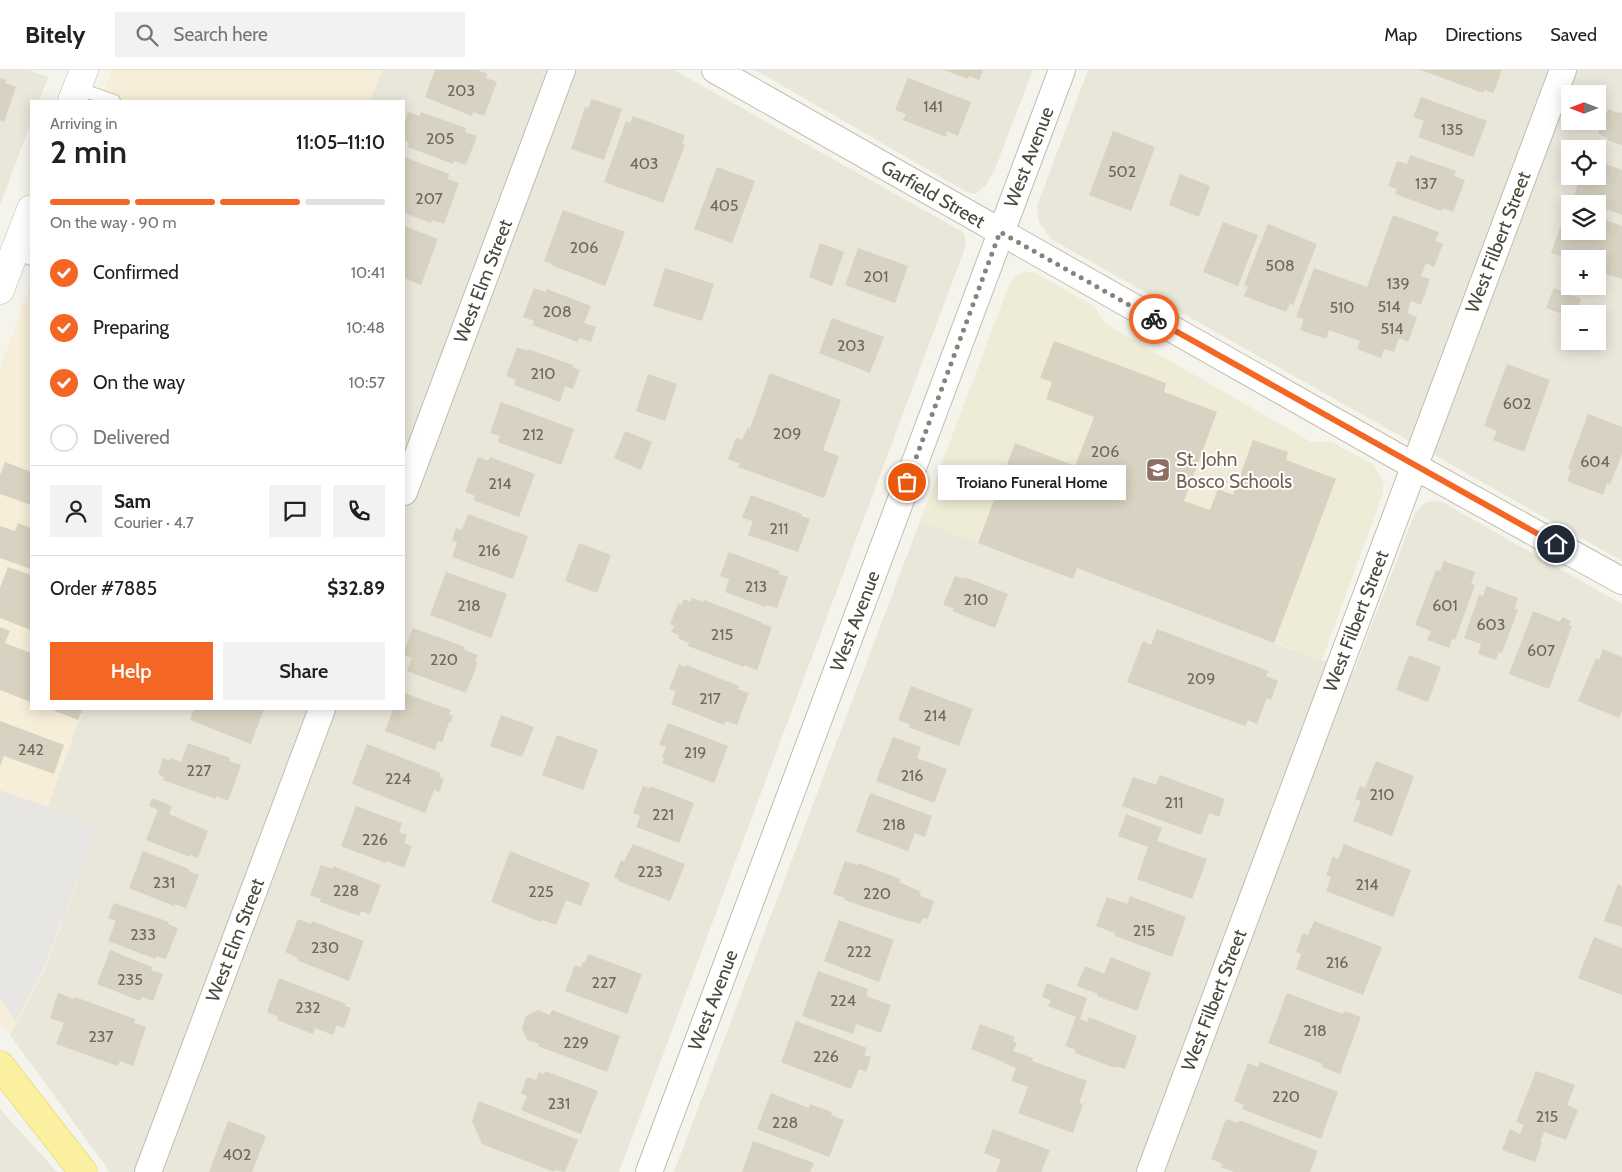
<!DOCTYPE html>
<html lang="en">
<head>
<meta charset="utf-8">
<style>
	body { margin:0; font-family:Cabin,sans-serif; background:#f2f2f2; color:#202124; height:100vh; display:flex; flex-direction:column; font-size:19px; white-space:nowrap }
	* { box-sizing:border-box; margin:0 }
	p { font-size:16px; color:#757577 }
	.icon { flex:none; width:28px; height:28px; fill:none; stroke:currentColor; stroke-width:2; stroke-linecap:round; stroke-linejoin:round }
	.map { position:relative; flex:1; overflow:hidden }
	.sheet { position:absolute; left:30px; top:30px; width:375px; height:610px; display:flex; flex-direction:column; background:#fff; border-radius:0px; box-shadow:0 2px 12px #0003 }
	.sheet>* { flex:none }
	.needle { width:32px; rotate:270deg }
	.fabs { position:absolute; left:1561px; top:15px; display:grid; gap:10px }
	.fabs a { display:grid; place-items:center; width:45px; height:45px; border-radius:0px; background:#fff; box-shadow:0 2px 12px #0003; font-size:25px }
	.pin { position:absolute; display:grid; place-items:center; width:42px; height:42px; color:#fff; margin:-21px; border:2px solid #fff; border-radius:50%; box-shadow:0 1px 5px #0007 }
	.courier { position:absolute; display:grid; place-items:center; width:50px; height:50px; margin:-25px; border:4px solid #f46624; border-radius:50%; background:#fff; color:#222; box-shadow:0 1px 6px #0007 }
	.bubble { position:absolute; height:35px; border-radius:0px; background:#fff; box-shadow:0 2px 12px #0003; font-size:16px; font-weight:600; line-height:35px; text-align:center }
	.summary em { font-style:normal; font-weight:600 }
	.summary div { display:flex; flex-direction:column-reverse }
	.summary { display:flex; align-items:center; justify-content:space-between; height:85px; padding:0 20px }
	h1 { font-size:32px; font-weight:600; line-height:38px }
	.bar { display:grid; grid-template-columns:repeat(4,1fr); gap:8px 5px; align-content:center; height:60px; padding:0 20px }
	.bar i { height:6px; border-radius:4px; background:#e0e0e0 }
	.bar .current { background:#f46624 }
	.bar p { grid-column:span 4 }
	.line { display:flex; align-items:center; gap:12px; padding:0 20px; border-top:1px solid #e0e0e0 }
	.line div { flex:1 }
	.round { display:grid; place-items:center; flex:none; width:52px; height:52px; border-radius:0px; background:#f2f2f2 }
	ol { padding:0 20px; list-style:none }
	li { display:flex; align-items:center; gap:15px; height:55px }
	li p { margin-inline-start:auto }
	li .icon { padding:5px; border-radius:50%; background:#f46624; color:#fff; stroke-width:4 }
	li:last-child { color:#757577 }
	li i { width:28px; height:28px; border:2px solid #e0e0e0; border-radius:50% }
	.button { display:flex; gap:10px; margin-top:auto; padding:10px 20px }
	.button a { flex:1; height:58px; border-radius:0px; background:#f46624; color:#fff; font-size:20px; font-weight:600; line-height:58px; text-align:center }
	.button a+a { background:#f2f2f2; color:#202124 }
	header { display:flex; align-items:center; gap:30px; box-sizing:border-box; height:70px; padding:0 25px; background:#fff; border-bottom:1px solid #e0e0e0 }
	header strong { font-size:24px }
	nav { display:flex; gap:28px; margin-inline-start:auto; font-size:18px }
	.search { width:350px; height:45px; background:#f2f2f2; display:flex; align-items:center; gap:12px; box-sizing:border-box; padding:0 18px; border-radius:0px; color:#757577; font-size:19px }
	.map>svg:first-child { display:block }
</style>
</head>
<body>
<header>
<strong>Bitely</strong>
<div class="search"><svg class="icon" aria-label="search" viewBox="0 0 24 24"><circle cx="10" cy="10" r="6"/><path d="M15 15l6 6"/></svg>Search here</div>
<nav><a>Map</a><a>Directions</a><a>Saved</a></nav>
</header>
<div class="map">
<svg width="1622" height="1102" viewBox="0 0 1622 1102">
	<rect width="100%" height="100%" fill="#f5f4ec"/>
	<path fill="#e9e7da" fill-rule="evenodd" d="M0 0H29L48 7 39 31H31V52L0 135Z
		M382 0H674L963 162 966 171 964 181 619 1102H110L10 965 44 901 98 755 47 737 83 639H404V31H370Z
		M755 0H1033L995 99 986 115 975 124 967 122Z
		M1088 0H1622V491L1051 169 1039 152 1037 136ZM1570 24H1598V51H1570ZM1570 79H1598V106H1570ZM1570 134H1598V161H1570ZM1570 189H1598V216H1570ZM1570 244H1598V271H1570Z
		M1435 431 1444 433 1622 534V1102H674L920 451 1072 508 1077 498 1274 573 1354 601 1415 443 1426 432Z
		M0 1039 57 1102H0Z"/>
	<path fill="#f6eed8" d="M111 0H382L370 31H100Z
		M31 214V639H83L48 737 98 755 43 901 10 965 0 954V298Z"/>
	<path fill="#eeebd6" d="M1024 202H1033L1094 236 1106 254 1311 372H1332L1374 395 1384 414 1383 423 1322 590 1077 498 1073 509 920 451 1009 215 1015 206Z"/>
	<path fill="#e7e6e3" d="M0 720 98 755 43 901 16 952 0 929Z"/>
	<path fill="#d7d2c1" d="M435 0H477L488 4 486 8 497 12 484 46 473 42 472 46 425 27Z
		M944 0H983L979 10 969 6 968 9Z
		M1421 0H1502L1493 23 1485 20 1483 23Z
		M0 8 6 10 5 13 16 17 4 52 0 50Z
		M908 8 971 32 958 66 947 61 946 67 903 50 906 44 895 40Z
		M1421 27 1487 51 1473 87 1418 67 1424 51 1413 47Z
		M592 29 622 39 604 90 571 79 585 37 588 38Z
		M1608 39 1618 43V41L1622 43V75L1607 70 1608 68 1598 64Z
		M408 42 420 46 421 42 466 58 465 62 477 66 466 95 454 91 453 94 408 77 409 73 404 70V54Z
		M633 46 685 65 682 74 685 75 663 133 604 112 626 51 630 53Z
		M1113 61 1155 77 1131 141 1089 125Z
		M1410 85 1456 101 1454 106 1465 110 1453 142 1443 138 1441 141 1395 124 1397 119 1388 116 1397 91 1407 94Z
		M404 87 449 104 448 109 459 113 444 154 432 150 431 153 404 143Z
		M1598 91 1622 100V145L1598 136V134H1590L1583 131 1584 129 1574 125 1581 106H1598Z
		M717 97 755 111 732 173 694 159Z
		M1180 104 1210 116 1199 147 1169 135Z
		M1568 136H1570V161H1598V147L1622 156V209L1598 201V189H1570V190L1551 183Z
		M563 140 625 162 605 216 551 195 552 194 544 191Z
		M1393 145 1439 162 1435 171 1443 174 1434 197 1426 193 1421 206 1430 209 1421 235 1411 231 1407 243 1417 247 1408 272 1399 268 1394 282 1384 279 1381 288 1357 279 1360 271 1329 260 1326 269 1300 260 1304 249 1296 247 1314 198 1367 217Z
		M1223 152 1258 165 1238 216 1203 202Z
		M1268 154 1317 174 1293 235 1290 233 1286 242 1244 226 1248 217 1244 215Z
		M404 156 438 169 421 215 404 208Z
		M820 173 844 182 832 216 809 207Z
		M858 178 908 196 895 233 845 215Z
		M665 198 714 214 702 251 653 236Z
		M534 218 545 222 547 219 591 236 584 253 596 257 591 272 579 268 578 272 532 255 534 251 523 247Z
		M1554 218 1581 229 1576 244H1570V247L1546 238Z
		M832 248 884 267 870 303 819 283Z
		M1054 271 1166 313 1164 322 1217 342 1184 431 1210 440 1218 419 1233 425 1253 370 1288 382 1286 390 1336 409 1274 573 1077 498 1073 509 978 473 1015 373 1075 396 1094 347 1046 329 1052 312 1040 308Z
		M517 277 527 281 528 279 573 295 572 297 580 300 573 319 565 316 560 332 514 315 516 310 506 306Z
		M1507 294 1550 310 1524 382 1493 370 1497 361 1484 356Z
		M770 303 841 330 823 380 839 386 824 428 738 397 740 394 728 389 736 368 742 370 748 357 750 358Z
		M648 304 677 314 665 351 636 341Z
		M501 332 574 359 561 395 498 372 500 366 490 363Z
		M1588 344 1622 357V384L1610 415 1607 413 1603 425 1567 411 1571 400 1568 398Z
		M625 361 652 372 641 400 614 388Z
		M478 387 488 391 490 387 535 404 519 447 473 430 475 426 465 422Z
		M5 392 31 402V435L0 424V405Z
		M751 425 802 444 801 446 810 449 798 482 748 465 753 451 742 448Z
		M468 444 528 466 513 509 452 487 457 472 452 470 456 458 462 460Z
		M18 453 31 458V499L0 488V456L15 461Z
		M579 473 611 485 597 523 565 511Z
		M729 482 780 501 779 504 788 507 777 538 767 535 766 537 725 522 729 509 720 506Z
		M1444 491 1475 502 1471 514 1475 515 1455 570 1452 569 1449 578 1427 570 1431 561 1415 555 1436 500 1440 501Z
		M8 497 31 505V560L0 548V518Z
		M446 502 507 524 491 568 430 545Z
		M955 506 964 509 965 507 1008 524 995 558 952 541 954 538 943 535Z
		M1486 516 1518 528 1514 539 1518 540 1502 583 1499 582 1496 590 1478 584 1481 574 1464 568 1479 525 1483 526Z
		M692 528 703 532 704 530 762 552 761 553 772 557 757 600 744 595V597L688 576 689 573 678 568 679 565 671 562 674 556 670 554 678 534 681 535 684 529 690 532Z
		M1533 541 1560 552 1562 547 1571 551 1569 555 1572 556 1549 619 1509 604Z
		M0 557 10 561 5 573 31 583V632L0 620Z
		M413 558 465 577 464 580 478 585 475 591 478 592 466 623 407 601 412 588 404 585V581Z
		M1157 559 1269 601 1266 606 1278 611 1271 630 1267 628 1257 654 1248 650 1245 656 1127 612 1143 571 1151 575Z
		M1603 579 1622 587V641L1619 648 1578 631 1596 588 1599 590Z
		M1409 585 1441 597 1428 632 1396 620Z
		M679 594 685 597 686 595 739 616 737 619 749 623 737 655 726 651 724 655 671 634 676 621 669 619Z
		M911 616 973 639 959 676 908 657 910 655 898 650Z
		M404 623 451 640 449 644 453 646 451 653 449 652 442 673 438 671 435 680 385 661 393 639H404Z
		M50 639H83L78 650Z
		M194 639H264L251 674 190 650Z
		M501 645 534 657 522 687 490 676Z
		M0 651 64 675 54 704 4 686 0 696Z
		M668 653 728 676 714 713 662 693 665 688 662 687 666 677 659 675Z
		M557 665 598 680 583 720 542 705Z
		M893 667 921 677 917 688 947 699 934 733 876 711Z
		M188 673 230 688 229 691 241 695 228 731 216 726V729L163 710 164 707 158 704 163 688 170 691 171 688 181 692Z
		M367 674 441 703 439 707 444 709 439 722 434 720 425 743 352 714Z
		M1376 691 1414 706 1392 766 1353 751 1361 731 1355 729 1360 716 1365 718Z
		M1160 705 1225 729 1219 747 1209 743 1201 765 1122 736 1133 707 1156 715Z
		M643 716 650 718V716L694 733 679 773 636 757 640 746 633 743Z
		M870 723 932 746 925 767 915 763 908 781 856 762Z
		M152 728 172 736 169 744 208 761 198 788 190 785V787L146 770 158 740 149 736Z
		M356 736 402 753 399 762 407 765 404 773 412 776 404 798 387 791 386 793 341 776Z
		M1126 744 1162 758 1157 771 1207 789 1192 829 1137 809 1148 777 1118 766Z
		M633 774 685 794 670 831 618 811V809L614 808 621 790 624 791Z
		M1344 774 1411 800 1393 847 1326 821 1331 807 1326 805 1333 786 1338 789Z
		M143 781 189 799 188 801 199 805 186 838 175 834 174 836 129 818Z
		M510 781 590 813 581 836 566 830 556 855 542 850 541 852 491 832Z
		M845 791 857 795 858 793 901 809 899 812 921 822 920 826 934 831 928 849 923 848 920 854 911 851V852L844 830 845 828 833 824Z
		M321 795 333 799V796L381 815 370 844 361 841 359 846 320 832 321 829 310 825Z
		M1618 814 1622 816V857L1604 851Z
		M1130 826 1186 847 1172 887 1115 866V863L1096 856 1107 827 1127 834Z
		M114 833 169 852 168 854 178 858 166 889 156 886 155 889 108 871 116 851 108 848Z
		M298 849 311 854 312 851 364 871 349 911 297 890 298 888 285 882Z
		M839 850 894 870 879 912 824 891Z
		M1314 851 1382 877 1363 925 1296 899 1301 884 1296 882 1303 863 1308 865Z
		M1594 867 1622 878V925L1578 908Z
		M110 880 152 897 151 900 163 904 153 931 142 927 140 931 97 914Z
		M588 884 642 904 627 944 565 921 575 895 581 897 583 892H585Z
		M1111 887 1151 903 1137 941 1097 926 1098 924 1077 916 1085 896 1104 904Z
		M818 901 868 919 866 926 891 935 881 963 856 954 853 964 802 946Z
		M279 908 346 934 345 936 351 938 344 958 337 955 333 965 315 958 313 964 277 950 278 947 267 942Z
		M1047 913 1087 928 1080 949 1087 952 1089 947 1137 966 1125 999 1116 996 1115 998 1075 983 1076 980 1065 976 1076 947 1048 936 1051 930 1042 927Z
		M58 923 74 929 75 927 135 949 134 953 146 957 133 996 120 991 118 996 56 974 64 953 50 948Z
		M1287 923 1343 944 1344 941 1361 947 1340 1004 1322 997 1323 994 1268 973Z
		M538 940 550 945 552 940 620 966 607 1002 538 976 539 974 527 970 522 958 526 946Z
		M796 951 867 978 864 985 871 987 866 1002 859 999 851 1019 781 992Z
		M980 954 1015 967 1013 971 1017 973 1013 981 1033 988 1032 991 1087 1011 1079 1033 1083 1034 1073 1063 1018 1043 1028 1017 1011 1011 1016 998 1004 993V992L971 979Z
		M1260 992 1338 1022 1321 1069 1242 1039 1244 1035 1234 1031 1248 993 1258 997Z
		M545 1001 598 1021 581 1064 521 1040 527 1026 521 1023 527 1007 536 1010 539 1002 544 1004Z
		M1536 1001 1575 1015 1567 1035 1578 1040 1566 1070 1544 1062 1540 1072 1542 1073 1535 1092 1502 1080 1510 1059 1520 1064 1524 1055 1516 1052Z
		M771 1023 809 1038 810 1034 832 1042 831 1045 844 1050 829 1087 757 1059Z
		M479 1031 578 1070 565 1102 554 1100V1102L482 1074 472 1051Z
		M1226 1049 1238 1053 1239 1050 1318 1081 1310 1102H1234L1221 1097 1223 1094 1211 1089Z
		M228 1051 266 1066 252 1102H209Z
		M993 1059 1050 1080 1041 1102H996L1001 1090 984 1083Z
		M753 1071 814 1093 810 1102H742Z"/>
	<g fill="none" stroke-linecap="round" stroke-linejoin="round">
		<defs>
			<path id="service" d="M77 18 114 31
				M15 182 31 189"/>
			<path id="minor" d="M715 0 1414 396 1622 511
				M404 422 562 0
				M148 1102 322 639
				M649 1102 1062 0
				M1150 1102 1563 0"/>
			<path id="tertiary" d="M72 31 84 0
				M0 220 31 139"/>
			<path id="primary" d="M0 995 83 1102"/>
		</defs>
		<use href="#service" stroke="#c1beae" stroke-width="14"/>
		<use href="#minor" stroke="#c1beae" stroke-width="28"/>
		<use href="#tertiary" stroke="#c1beae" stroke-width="29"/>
		<use href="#primary" stroke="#e1d26e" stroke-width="29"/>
		<use href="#service" stroke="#fff" stroke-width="12"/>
		<use href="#minor" stroke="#fff" stroke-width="26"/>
		<use href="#tertiary" stroke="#fff" stroke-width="28"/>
		<use href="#primary" stroke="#fbf09f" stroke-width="28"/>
	</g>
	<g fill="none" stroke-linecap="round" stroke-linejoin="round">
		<path stroke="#868378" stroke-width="5" stroke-dasharray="0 9" d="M907 412 1000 162 1154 249"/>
		<path stroke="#f46624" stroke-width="6" d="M1154 249 1556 474"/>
	</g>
	<defs>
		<symbol id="school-square" viewBox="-11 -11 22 22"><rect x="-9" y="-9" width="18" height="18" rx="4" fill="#8d6e63" stroke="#fff"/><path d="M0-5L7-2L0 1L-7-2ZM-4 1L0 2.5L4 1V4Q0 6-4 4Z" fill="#fff"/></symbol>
	</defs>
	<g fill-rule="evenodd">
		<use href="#school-square" x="1144" y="386" width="28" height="28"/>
	</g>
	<g text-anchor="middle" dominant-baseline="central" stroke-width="4" stroke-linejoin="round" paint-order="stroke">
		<g font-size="16" fill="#6d695b">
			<text x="461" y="20">203</text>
			<text x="933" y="36">141</text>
			<text x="1452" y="59">135</text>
			<text x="440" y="68">205</text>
			<text x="644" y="93">403</text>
			<text x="1122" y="101">502</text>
			<text x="1426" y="113">137</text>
			<text x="429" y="128">207</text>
			<text x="724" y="135">405</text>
			<text x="584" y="177">206</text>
			<text x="1280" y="195">508</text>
			<text x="876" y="206">201</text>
			<text x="1398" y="213">139</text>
			<text x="1389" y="236">514</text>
			<text x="1342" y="237">510</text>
			<text x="557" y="241">208</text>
			<text x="1392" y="258">514</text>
			<text x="851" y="275">203</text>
			<text x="543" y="303">210</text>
			<text x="1517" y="333">602</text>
			<text x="787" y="363">209</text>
			<text x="533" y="364">212</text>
			<text x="1105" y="381">206</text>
			<text x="1595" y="391">604</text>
			<text x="500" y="413">214</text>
			<text x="779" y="458">211</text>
			<text x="489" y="480">216</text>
			<text x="756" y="516">213</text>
			<text x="976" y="529">210</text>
			<text x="469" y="535">218</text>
			<text x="1445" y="535">601</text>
			<text x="1491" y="554">603</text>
			<text x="722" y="564">215</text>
			<text x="1541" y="580">607</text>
			<text x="444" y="589">220</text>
			<text x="1201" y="608">209</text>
			<text x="710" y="628">217</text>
			<text x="935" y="645">214</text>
			<text x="31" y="679">242</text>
			<text x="695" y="682">219</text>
			<text x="199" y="700">227</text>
			<text x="912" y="705">216</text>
			<text x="398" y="708">224</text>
			<text x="1382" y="724">210</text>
			<text x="1174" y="732">211</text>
			<text x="663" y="744">221</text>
			<text x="894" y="754">218</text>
			<text x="375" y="769">226</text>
			<text x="650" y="801">223</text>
			<text x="164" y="812">231</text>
			<text x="1367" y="814">214</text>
			<text x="346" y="820">228</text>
			<text x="541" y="821">225</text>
			<text x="877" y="823">220</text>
			<text x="1144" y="860">215</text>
			<text x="143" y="864">233</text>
			<text x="325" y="877">230</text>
			<text x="859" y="881">222</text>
			<text x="1337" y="892">216</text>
			<text x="130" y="909">235</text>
			<text x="604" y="912">227</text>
			<text x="843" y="930">224</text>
			<text x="308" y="937">232</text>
			<text x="1315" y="960">218</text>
			<text x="101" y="966">237</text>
			<text x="576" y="972">229</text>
			<text x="826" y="986">226</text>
			<text x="1286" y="1026">220</text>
			<text x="559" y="1033">231</text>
			<text x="1547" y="1046">215</text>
			<text x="785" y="1052">228</text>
			<text x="237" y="1084">402</text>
		</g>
		<g font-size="19" fill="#4a4639" stroke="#fff">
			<text transform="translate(1029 87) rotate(-69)">West Avenue</text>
			<text transform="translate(933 124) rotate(30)">Garfield Street</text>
			<text transform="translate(1498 172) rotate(-69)">West Filbert Street</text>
			<text transform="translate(483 211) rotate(-69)">West Elm Street</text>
			<text transform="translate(855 551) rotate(-69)">West Avenue</text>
			<text transform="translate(1356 551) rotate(-69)">West Filbert Street</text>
			<text transform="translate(235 870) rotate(-69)">West Elm Street</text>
			<text transform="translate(713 930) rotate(-69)">West Avenue</text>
			<text transform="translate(1214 930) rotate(-69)">West Filbert Street</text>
		</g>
		<g font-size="19" fill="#785e54" stroke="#fff" text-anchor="start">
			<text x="1176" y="389">St. John<tspan x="1176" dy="22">Bosco Schools</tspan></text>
		</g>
	</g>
</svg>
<div class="fabs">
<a><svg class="needle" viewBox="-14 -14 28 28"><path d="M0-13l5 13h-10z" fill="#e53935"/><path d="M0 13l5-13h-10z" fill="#757577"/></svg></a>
<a><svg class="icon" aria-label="locate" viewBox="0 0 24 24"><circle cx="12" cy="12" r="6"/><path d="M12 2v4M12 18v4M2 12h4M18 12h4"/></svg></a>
<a><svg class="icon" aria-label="layers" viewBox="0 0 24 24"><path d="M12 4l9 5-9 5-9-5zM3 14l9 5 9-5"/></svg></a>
<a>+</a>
<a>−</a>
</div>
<div class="pin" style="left:907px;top:412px;background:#ea580c"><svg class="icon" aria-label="bag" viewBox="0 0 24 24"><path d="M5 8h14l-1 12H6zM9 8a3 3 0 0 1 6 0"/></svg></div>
<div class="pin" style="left:1556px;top:474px;background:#1f2937"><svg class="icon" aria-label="home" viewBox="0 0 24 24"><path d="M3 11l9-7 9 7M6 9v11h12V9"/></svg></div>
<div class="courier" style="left:1154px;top:249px"><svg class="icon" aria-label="bike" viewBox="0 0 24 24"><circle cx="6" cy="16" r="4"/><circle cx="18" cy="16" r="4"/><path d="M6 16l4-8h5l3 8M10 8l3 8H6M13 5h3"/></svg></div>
<div class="bubble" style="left:938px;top:395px;width:188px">Troiano Funeral Home</div>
<section class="sheet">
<div class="summary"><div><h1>2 min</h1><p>Arriving in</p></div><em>11:05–11:10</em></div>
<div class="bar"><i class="current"></i><i class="current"></i><i class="current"></i><i></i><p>On the way · 90 m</p></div>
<ol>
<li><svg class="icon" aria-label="check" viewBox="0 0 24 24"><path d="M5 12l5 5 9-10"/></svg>Confirmed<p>10:41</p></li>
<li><svg class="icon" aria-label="check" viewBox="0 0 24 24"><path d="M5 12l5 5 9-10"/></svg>Preparing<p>10:48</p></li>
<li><svg class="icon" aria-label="check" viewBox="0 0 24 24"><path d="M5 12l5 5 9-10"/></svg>On the way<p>10:57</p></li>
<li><i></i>Delivered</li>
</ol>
<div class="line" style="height:90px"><a class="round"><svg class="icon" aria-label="person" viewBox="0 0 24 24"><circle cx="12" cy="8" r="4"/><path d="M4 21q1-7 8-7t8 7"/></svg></a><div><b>Sam</b><p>Courier · 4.7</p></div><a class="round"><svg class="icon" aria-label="chat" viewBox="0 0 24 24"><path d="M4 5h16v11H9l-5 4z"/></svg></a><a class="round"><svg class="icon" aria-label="phone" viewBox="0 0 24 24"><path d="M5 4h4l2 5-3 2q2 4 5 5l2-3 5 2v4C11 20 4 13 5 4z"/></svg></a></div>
<div class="line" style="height:65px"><div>Order #7885</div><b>$32.89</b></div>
<div class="button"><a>Help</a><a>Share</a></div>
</section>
</div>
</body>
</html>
